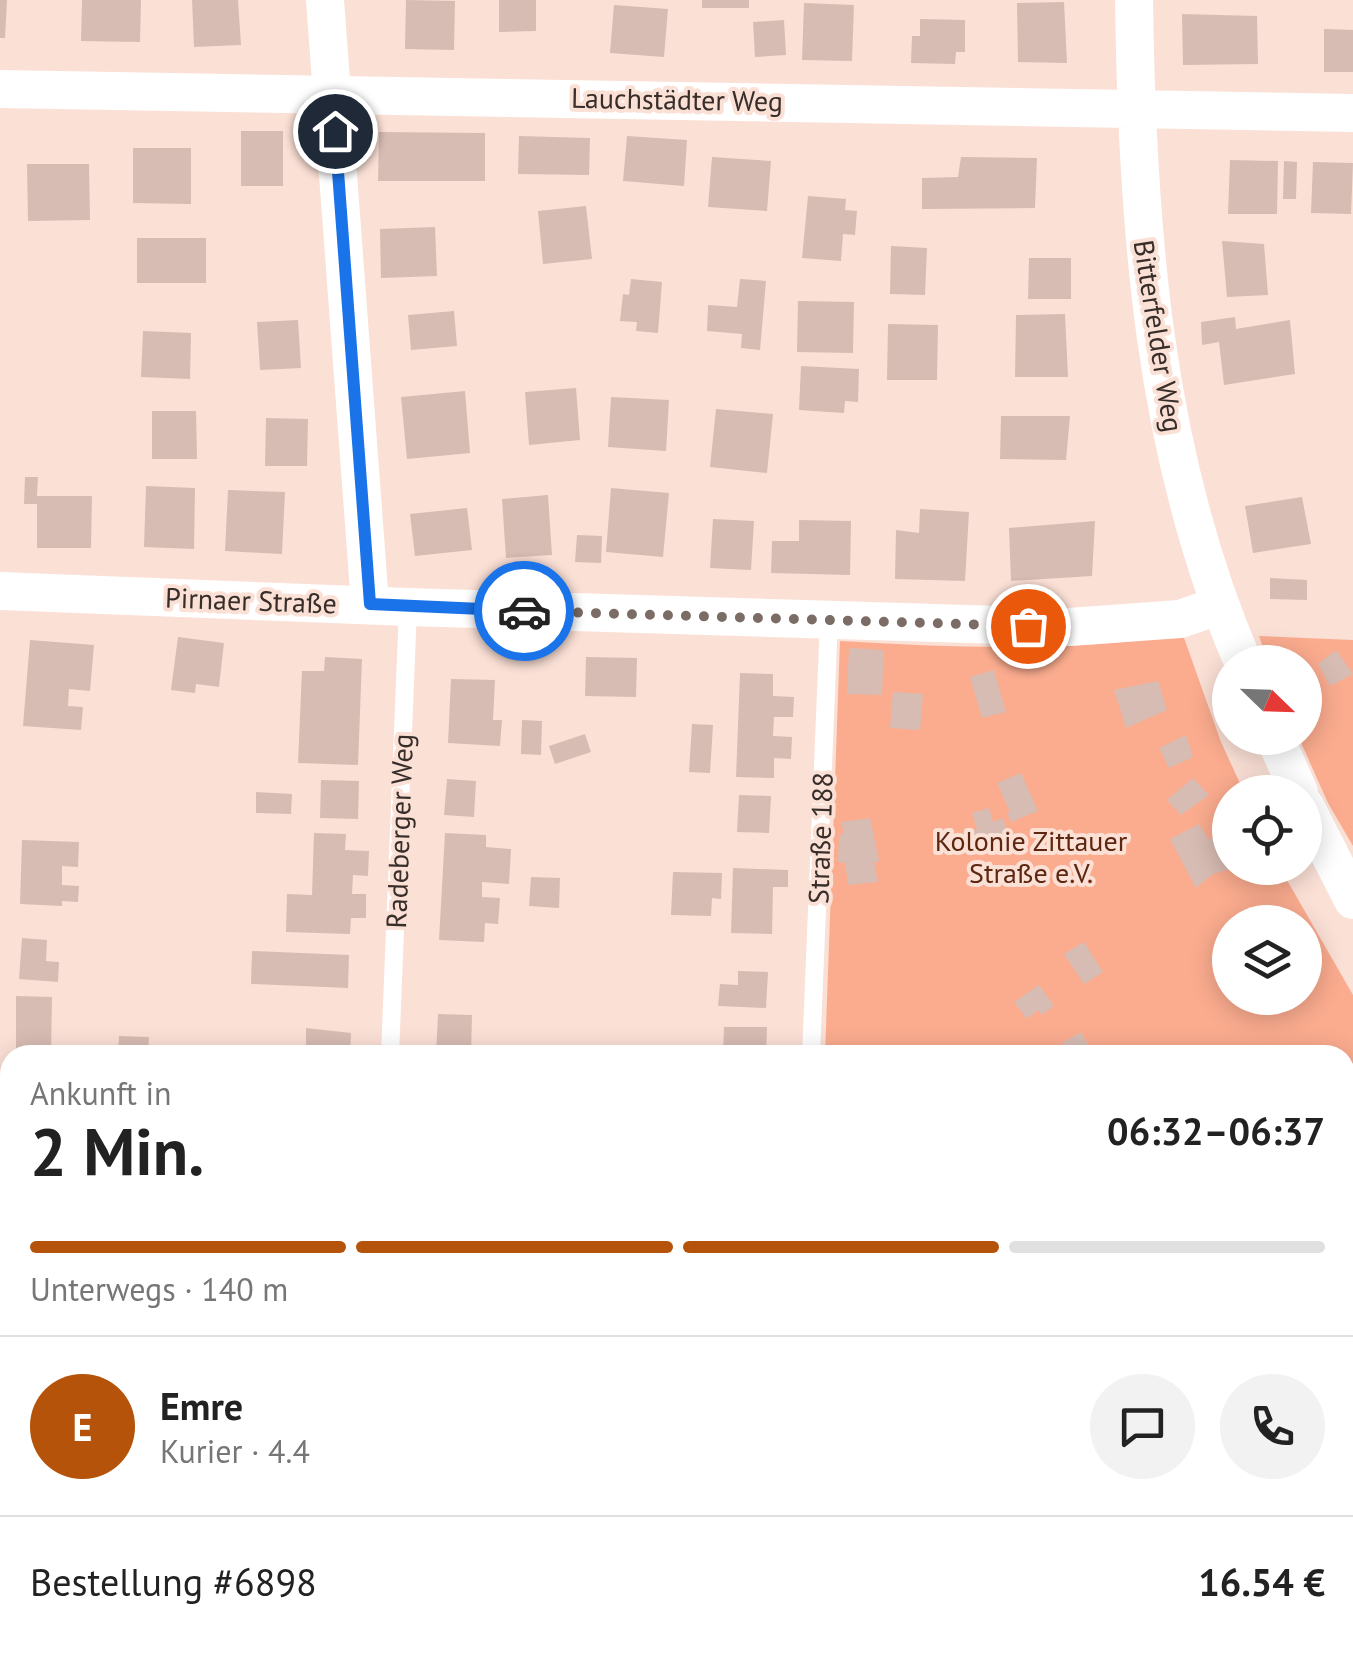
<!DOCTYPE html>
<html lang="de">
<head>
<meta charset="utf-8">
<style>
	body { margin:0; font-family:"PT Sans",sans-serif; background:#f2f2f2; color:#222; height:100vh; display:flex; flex-direction:column; font-size:38px; white-space:nowrap }
	* { box-sizing:border-box; margin:0 }
	p { font-size:32px; color:#767676 }
	.icon { flex:none; width:55px; height:55px; fill:none; stroke:currentColor; stroke-width:2; stroke-linecap:round; stroke-linejoin:round }
	.map { position:relative; flex:1; overflow:hidden }
	.drawer { position:absolute; left:0px; top:1045px; width:1355px; height:622px; display:flex; flex-direction:column; background:#fff; border-radius:30px 30px 0 0; box-shadow:0 5px 25px #0003 }
	.drawer>* { flex:none }
	.needle { width:65px; rotate:113deg }
	.tools { position:absolute; left:1212px; top:645px; display:grid; gap:20px }
	.tools a { display:grid; place-items:center; width:110px; height:110px; border-radius:50%; background:#fff; box-shadow:0 5px 25px #0003; font-size:50px }
	.pin { position:absolute; display:grid; place-items:center; width:85px; height:85px; color:#fff; margin:-42px; border:5px solid #fff; border-radius:50%; box-shadow:0 2px 10px #0007 }
	.courier { position:absolute; display:grid; place-items:center; width:100px; height:100px; margin:-50px; border:8px solid #1a73e8; border-radius:50%; background:#fff; color:#222; box-shadow:0 2px 12px #0007 }
	.head em { font-style:normal; font-weight:700 }
	.head div { display:flex; flex-direction:column-reverse }
	.head { display:flex; align-items:center; justify-content:space-between; height:170px; padding:0 30px }
	h1 { font-size:65px; font-weight:700; line-height:75px }
	.bar { display:grid; grid-template-columns:repeat(4,1fr); gap:15px 10px; align-content:center; height:120px; padding:0 30px }
	.bar i { height:12px; border-radius:8px; background:#e0e0e0 }
	.bar .current { background:#b45309 }
	.bar p { grid-column:span 4 }
	.line { display:flex; align-items:center; gap:25px; padding:0 30px; border-top:2px solid #e0e0e0 }
	.line div { flex:1 }
	.round { display:grid; place-items:center; flex:none; width:105px; height:105px; border-radius:52px; background:#f2f2f2 }
	.map>svg:first-child { display:block }
</style>
</head>
<body>
<div class="map">
<svg width="1353" height="1667" viewBox="0 0 1353 1667">
	<rect width="100%" height="100%" fill="#fbe0d6"/>
	<path fill="#fbac8f" fill-rule="evenodd" d="M1183 635 1221 742 1244 792H1230V868H1280L1353 995V1262L1345 1268V1055H825L840 641C955 648 1068 652 1183 635ZM1230 922H1305V998H1230Z
		M1259 636 1353 640V846L1328 803 1299 738H1305V662H1268Z
		M1353 1340V1482H1345V1346Z"/>
	<path fill="#d7bcb3" d="M0 0H7L5 38H0Z
		M82 0H141L140 42 81 41Z
		M192 0H238L241 45 194 47Z
		M406 0 455 1 454 50 405 49Z
		M499 0H536V31L499 32Z
		M702 0H749V8H702Z
		M1064 2 1067 63 1018 62 1017 3Z
		M804 3 854 5 852 61 802 60Z
		M614 5 668 9 664 57 610 53Z
		M1182 14 1257 16 1258 64 1183 65Z
		M920 19 965 20V52H956L955 64 911 63 912 36H920Z
		M784 20 786 55 755 57 753 22Z
		M1324 29 1353 30V72H1324Z
		M241 131H283V186H241Z
		M379 132 485 133V181H378Z
		M519 136 590 138 589 175 518 174Z
		M627 136 687 140 684 186 623 181Z
		M133 148H191V204L133 203Z
		M712 157 771 161 767 211 708 207Z
		M961 157 1037 158 1035 208 922 209V178L958 177Z
		M1230 160 1278 161 1277 214H1228Z
		M1284 161 1297 162 1296 199H1283Z
		M1313 162 1353 163 1351 214 1311 213Z
		M27 164H89L90 220 28 221Z
		M808 196 846 199 845 210 857 211 855 235 843 234 841 261 802 258Z
		M586 206 592 259 543 264 538 211Z
		M435 227 437 276 381 278 380 229Z
		M137 238H206V283H137Z
		M1222 241 1264 244 1268 295 1227 297Z
		M891 246 927 248 925 295 890 294Z
		M1029 258H1071V299H1028Z
		M631 279 662 282 658 333 636 331 637 322 620 321 623 294 629 295Z
		M740 279 766 281 760 350 741 348 742 334 707 331 708 305 737 307Z
		M798 301 854 302 853 353 797 352Z
		M454 311 457 346 411 350 408 315Z
		M1065 314 1068 377H1015L1016 315Z
		M1235 317 1236 329 1290 320 1295 374 1224 385 1219 342 1202 345 1201 322Z
		M298 320 301 368 260 370 257 322Z
		M888 324 938 325 937 380H887Z
		M143 331 191 333 190 379 141 377Z
		M801 366 859 369 858 402 845 401 844 413 799 410Z
		M576 388 580 440 529 445 525 392Z
		M465 391 470 453 407 459 401 397Z
		M611 397 669 400 666 451 608 447Z
		M716 409 773 414 767 473 710 467Z
		M152 411H196L197 459H152Z
		M1001 416H1070L1066 460 1000 459Z
		M266 418 308 419 307 466H265Z
		M25 477H38L37 496H92L91 548H37V504H24Z
		M146 486 195 488 194 549 144 547Z
		M611 488 669 493 663 557 606 552Z
		M228 490 285 492 282 554 225 551Z
		M548 495 552 555 506 558 502 499Z
		M1302 497 1311 544 1253 553 1245 506Z
		M467 508 472 550 415 556 410 514Z
		M920 509 969 512 965 581 895 579 896 530 919 533Z
		M713 519 754 521 751 570 710 568Z
		M799 520 851 521 850 575 771 573 772 541H799Z
		M1095 521 1092 576 1011 581 1009 528Z
		M577 535 602 536 601 563 575 562Z
		M1270 578 1307 580V600L1270 599Z
		M178 637 224 643 219 687 196 684 195 693 171 690Z
		M30 640 94 645 90 691 69 689 68 706 83 707 81 730 23 726Z
		M849 648 884 650 882 695 847 694Z
		M1336 650 1353 674 1330 686 1318 664Z
		M325 657 362 659 358 765 298 763 302 671H324Z
		M586 657 637 658 636 697 585 696Z
		M994 670 1006 712 982 718 970 677Z
		M740 673 773 674V696L794 697 793 717H774L773 736 792 737 791 759 774 758V778L736 777Z
		M451 679 495 680 493 720H502L500 746 448 743Z
		M1158 681 1167 710 1126 728 1114 690Z
		M893 692 923 694 920 730 890 728Z
		M522 720 542 721 541 755 521 754Z
		M692 724 713 725 710 773 689 772Z
		M585 734 591 752 555 764 549 746Z
		M1186 735 1193 757 1169 768 1159 748Z
		M1021 773 1038 811 1011 822 1007 813 1010 812 997 783Z
		M1193 778 1209 795 1181 815 1167 800Z
		M447 779 476 781 474 817 444 815Z
		M321 780 359 781 358 819 320 818Z
		M256 792 292 794 291 814 256 813Z
		M739 795 771 796 769 833 737 832Z
		M989 808 993 822 1003 818 1011 843 968 856 962 833 977 829 972 813Z
		M870 818 879 861 874 863 878 882 848 885 845 863 838 862 839 836 844 832 841 822Z
		M1199 824 1209 840 1216 835 1230 869 1213 874 1196 888 1170 839Z
		M314 833 346 834 345 850 369 851 368 876 353 875 352 894H366V918H351L350 934 286 932 287 894 312 895Z
		M445 833 486 835V847L511 849 509 884 482 882V897L500 898 498 924 485 923 484 942 439 940Z
		M22 840 79 842 78 867 62 866V885L79 886 78 902 62 901V906L20 904Z
		M733 868 788 870V887H773L772 934 731 933Z
		M673 872 722 873 721 899 712 898 711 916 671 915Z
		M531 877 560 878 559 908 529 906Z
		M1230 926V951L1220 932Z
		M22 938 47 940 46 961 59 962 58 982 19 979Z
		M1084 942 1103 972 1084 984 1064 954Z
		M252 951 349 955 348 988 251 984Z
		M738 971 768 972 766 1008 718 1006 720 984 738 985Z
		M1039 985 1054 1006 1042 1015 1038 1010 1027 1019 1014 1002Z
		M16 996 52 997 51 1055H16Z
		M438 1014 472 1015 471 1055H436Z
		M724 1027H767L766 1055H723Z
		M306 1028 351 1033 350 1055H306Z
		M1081 1032 1094 1055H1069L1062 1043Z
		M119 1036 149 1037 148 1055H118Z
		M934 1045 941 1055H918Z
		M520 1049 562 1050V1055H520Z
		M1347 1070 1353 1078V1093L1345 1098Z
		M1353 1395V1437L1345 1425V1401Z
		M0 1435H10V1483H0Z
		M0 1561 10 1562V1600L0 1599Z
		M1353 1600V1667H1346L1339 1658H1345V1606Z
		M594 1658H650L649 1666 594 1664Z
		M705 1658H752L759 1667H700L708 1661Z
		M1292 1658H1296L1306 1667H1280Z"/>
	<g fill="none" stroke-linecap="round" stroke-linejoin="round">
		<path stroke="#fff" stroke-width="18" d="M390 1055 408 607
			M811 1055 829 620
			M0 1164H10"/>
		<path stroke="#fff" stroke-width="38" d="M325 0 370 604
			M1134 0C1137 224 1153 454 1243 662
			M0 89 1353 113
			M0 591 408 607 1069 627 1180 619 1218 606
			M1275 738 1299 792
			M1305 806 1353 900
			M0 1528 10 1529
			M812 1658 820 1667"/>
		<path stroke="#fff" stroke-width="48" d="M1345 1310 1353 1304
			M861 1667 874 1658"/>
	</g>
	<g fill="none" stroke-linecap="round" stroke-linejoin="round">
		<path stroke="#7c6c66" stroke-width="10" stroke-dasharray="0 18" d="M524 611 1028 626"/>
		<path stroke="#1a73e8" stroke-width="12" d="M335 131 370 604 524 611"/>
	</g>
	<g text-anchor="middle" dominant-baseline="central" stroke-width="8" stroke-linejoin="round" paint-order="stroke">
		<g font-size="28" fill="#372d29" stroke="#fbe0d6">
			<text transform="translate(677 99) rotate(1)">Lauchstädter Weg</text>
			<text transform="translate(1159 336) rotate(81)">Bitterfelder Weg</text>
			<text transform="translate(251 600) rotate(2)">Pirnaer Straße</text>
			<text transform="translate(399 831) rotate(-88)">Radeberger Weg</text>
			<text transform="translate(820 838) rotate(-88)">Straße 188</text>
		</g>
		<g font-size="28" fill="#5d2610" stroke="#fbe0d6">
			<text x="1031" y="840">Kolonie Zittauer<tspan x="1031" dy="32">Straße e.V.</tspan></text>
		</g>
	</g>
</svg>
<div class="tools">
<a><svg class="needle" viewBox="-14 -14 28 28"><path d="M0-13l5 13h-10z" fill="#e53935"/><path d="M0 13l5-13h-10z" fill="#767676"/></svg></a>
<a><svg class="icon" aria-label="locate" viewBox="0 0 24 24"><circle cx="12" cy="12" r="6"/><path d="M12 2v4M12 18v4M2 12h4M18 12h4"/></svg></a>
<a><svg class="icon" aria-label="layers" viewBox="0 0 24 24"><path d="M12 4l9 5-9 5-9-5zM3 14l9 5 9-5"/></svg></a>
</div>
<div class="pin" style="left:1028px;top:626px;background:#ea580c"><svg class="icon" aria-label="bag" viewBox="0 0 24 24"><path d="M5 8h14l-1 12H6zM9 8a3 3 0 0 1 6 0"/></svg></div>
<div class="pin" style="left:335px;top:131px;background:#1f2937"><svg class="icon" aria-label="home" viewBox="0 0 24 24"><path d="M3 11l9-7 9 7M6 9v11h12V9"/></svg></div>
<div class="courier" style="left:524px;top:611px"><svg class="icon" aria-label="car" viewBox="0 0 24 24"><path d="M5 17H2v-5l4-1 3-4h7l3 4 3 1v5h-3M9 17h6M6 11h13"/><circle cx="7" cy="17" r="2"/><circle cx="17" cy="17" r="2"/></svg></div>
<section class="drawer">
<div class="head"><div><h1>2 Min.</h1><p>Ankunft in</p></div><em>06:32–06:37</em></div>
<div class="bar"><i class="current"></i><i class="current"></i><i class="current"></i><i></i><p>Unterwegs · 140 m</p></div>
<div class="line" style="height:180px"><b class="round" style="background:#b45309;color:#fff">E</b><div><b>Emre</b><p>Kurier · 4.4</p></div><a class="round"><svg class="icon" aria-label="chat" viewBox="0 0 24 24"><path d="M4 5h16v11H9l-5 4z"/></svg></a><a class="round"><svg class="icon" aria-label="phone" viewBox="0 0 24 24"><path d="M5 4h4l2 5-3 2q2 4 5 5l2-3 5 2v4C11 20 4 13 5 4z"/></svg></a></div>
<div class="line" style="height:130px"><div>Bestellung #6898</div><b>16.54 €</b></div>
</section>
</div>
</body>
</html>
